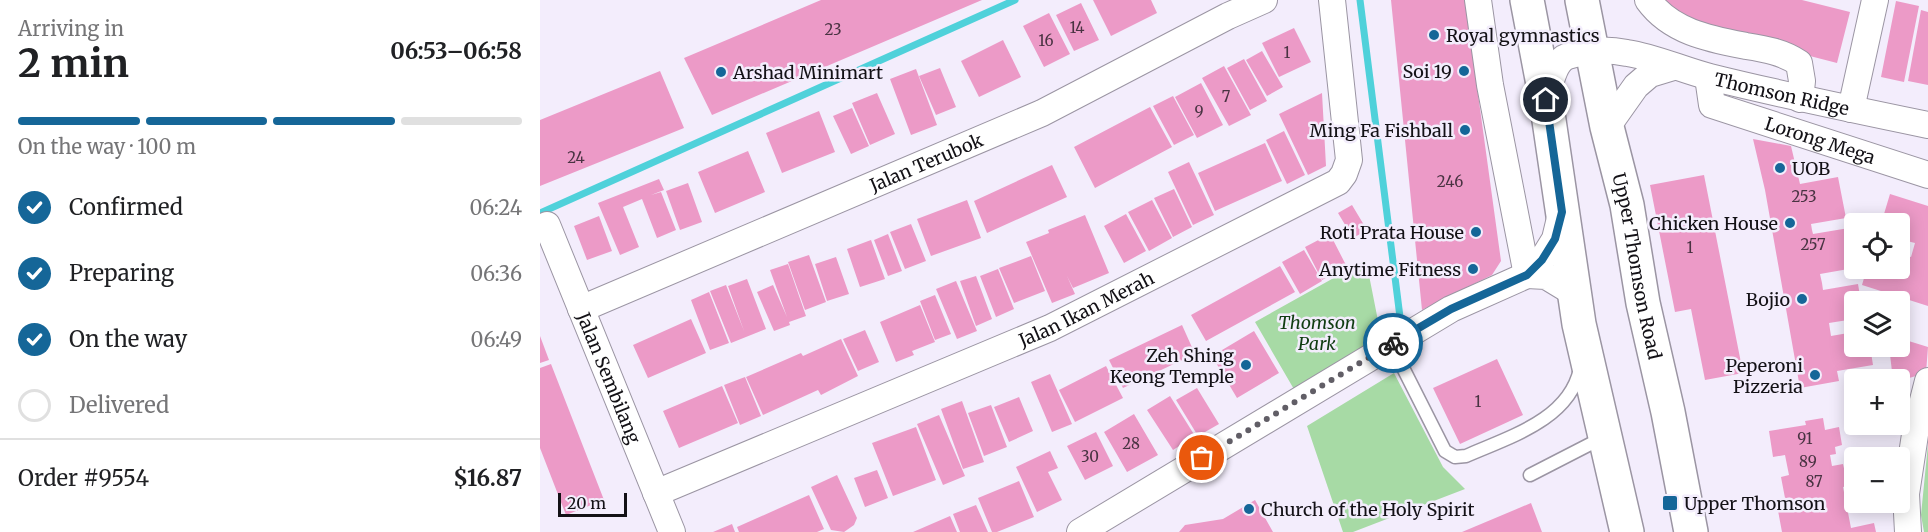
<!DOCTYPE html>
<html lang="en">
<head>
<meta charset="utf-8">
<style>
	body { margin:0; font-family:Merriweather,serif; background:#f2f2f2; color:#202124; height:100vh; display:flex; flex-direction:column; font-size:22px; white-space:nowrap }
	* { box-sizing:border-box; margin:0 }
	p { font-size:20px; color:#757577 }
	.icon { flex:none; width:33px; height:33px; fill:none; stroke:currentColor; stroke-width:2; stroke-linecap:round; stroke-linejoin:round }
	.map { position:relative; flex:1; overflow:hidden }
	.side { display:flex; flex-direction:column; background:#fff; width:540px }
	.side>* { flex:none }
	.controls { position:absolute; left:1304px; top:213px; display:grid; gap:12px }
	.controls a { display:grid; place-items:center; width:66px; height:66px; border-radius:6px; background:#fff; box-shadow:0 3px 15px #0003; font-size:30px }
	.scale { position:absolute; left:18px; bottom:15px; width:69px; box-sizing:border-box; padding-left:6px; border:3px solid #131116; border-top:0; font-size:16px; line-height:21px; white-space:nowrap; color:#131116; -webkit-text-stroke:4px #f3edfc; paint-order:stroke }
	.pin { position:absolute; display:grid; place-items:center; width:51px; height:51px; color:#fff; margin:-26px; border:3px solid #fff; border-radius:50%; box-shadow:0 2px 6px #0007 }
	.courier { position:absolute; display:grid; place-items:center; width:60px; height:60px; margin:-30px; border:4px solid #156698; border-radius:50%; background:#fff; color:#222; box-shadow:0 2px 8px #0007 }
	.head em { font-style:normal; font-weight:700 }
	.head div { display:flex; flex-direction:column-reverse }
	.head { display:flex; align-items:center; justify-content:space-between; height:102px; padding:0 18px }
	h1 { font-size:39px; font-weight:700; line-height:45px }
	.bar { display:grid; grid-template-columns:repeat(4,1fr); gap:9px 6px; align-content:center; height:72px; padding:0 18px }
	.bar i { height:8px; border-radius:4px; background:#e0e0e0 }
	.bar .current { background:#156698 }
	.bar p { grid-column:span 4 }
	.line { display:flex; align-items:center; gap:15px; padding:0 18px; border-top:2px solid #e0e0e0 }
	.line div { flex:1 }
	ol { padding:0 18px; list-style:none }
	li { display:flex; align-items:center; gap:18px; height:66px }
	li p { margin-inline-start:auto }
	li .icon { padding:6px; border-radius:50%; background:#156698; color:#fff; stroke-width:4 }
	li:last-child { color:#757577 }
	li i { width:33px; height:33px; border:3px solid #e0e0e0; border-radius:50% }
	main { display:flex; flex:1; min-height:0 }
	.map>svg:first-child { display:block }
</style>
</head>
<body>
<main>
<section class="side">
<div class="head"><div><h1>2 min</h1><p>Arriving in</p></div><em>06:53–06:58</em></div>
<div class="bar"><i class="current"></i><i class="current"></i><i class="current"></i><i></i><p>On the way · 100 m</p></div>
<ol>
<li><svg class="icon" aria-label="check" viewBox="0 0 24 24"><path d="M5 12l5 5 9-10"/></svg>Confirmed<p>06:24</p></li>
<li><svg class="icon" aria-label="check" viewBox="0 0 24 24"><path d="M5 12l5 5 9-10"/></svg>Preparing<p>06:36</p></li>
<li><svg class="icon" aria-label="check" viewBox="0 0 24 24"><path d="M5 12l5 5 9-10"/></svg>On the way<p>06:49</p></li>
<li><i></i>Delivered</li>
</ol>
<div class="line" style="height:78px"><div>Order #9554</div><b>$16.87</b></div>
</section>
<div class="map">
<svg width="1388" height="532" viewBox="0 0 1388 532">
	<rect width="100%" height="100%" fill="#f3edfc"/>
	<path fill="#a7daa5" d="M826 260 842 341 755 391 715 322Z
		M854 373 903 467 925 489 813 532H803L767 426Z
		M1388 444V532H1384L1381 515Z"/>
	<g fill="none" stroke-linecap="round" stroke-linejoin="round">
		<path stroke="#4fd1da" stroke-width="7" d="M820 0 860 317
			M0 213 475 0"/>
	</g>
	<path fill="#ec9ac7" d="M281 0H442L172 115 144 58Z
		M553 0H611L617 13 571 36Z
		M851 0H930L937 87 961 261 952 275 882 310Z
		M1124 0H1262L1310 12 1297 63 1154 26Z
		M1356 1 1379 6 1364 82 1341 77Z
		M541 3 559 40 534 51 516 15Z
		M1381 10 1388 12V85L1368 81Z
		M509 13 530 54 504 67 483 26Z
		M754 28 771 62 739 77 722 43Z
		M463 40 481 77 439 97 421 61Z
		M722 51 743 87 727 96 706 60Z
		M704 59 727 101 710 110 687 68Z
		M684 66 711 115 689 126 662 78Z
		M400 68 416 107 396 115 379 76Z
		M376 69 397 125 371 135 350 79Z
		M120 71 144 128 0 186V120Z
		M661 83 683 125 657 138 635 97Z
		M337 93 355 134 330 145 312 103Z
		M782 93 786 166 768 175 739 114Z
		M633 96 654 135 634 145 613 106Z
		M610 107 632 147 555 188 534 147Z
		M312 108 329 146 311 154 293 116Z
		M279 111 295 152 242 173 226 133Z
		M744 131 765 175 747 184 726 140Z
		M1213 139 1251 146 1260 184 1298 177 1306 218 1271 224 1272 230 1273 234 1309 228 1314 268 1280 274 1282 283 1283 290 1318 284 1321 302H1314V319L1289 323 1291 336 1314 332V346H1330L1333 365 1297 371 1299 381 1260 388 1225 190Z
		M725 143 742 181 675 211 658 173Z
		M208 151 225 192 175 213 158 172Z
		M649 162 674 215 653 225 628 172Z
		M512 165 527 197 447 233 434 201Z
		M1164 175 1203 373 1165 380 1151 309 1135 312 1110 185Z
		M119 179 124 190 111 195 121 192 136 230 117 238 102 199 83 207 99 247 80 255 58 203Z
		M148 183 162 222 140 230 126 191Z
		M634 189 652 227 633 237 614 198Z
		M1350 194 1388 206V306L1322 285 1327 268H1359V253L1371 257 1375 243 1359 239V224H1341Z
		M427 200 441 238 391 256 377 219Z
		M612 200 632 238 609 251 588 212Z
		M812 205 827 230 813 238 798 213Z
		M586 214 606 251 584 263 564 226Z
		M545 215 569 273 533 288 527 276 535 294 512 303 486 242 509 233 508 230Z
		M59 216 72 251 47 260 34 226Z
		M371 224 386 261 365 269 350 232Z
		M348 234 362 271 348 276 334 240Z
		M790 234 807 267 782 280 765 247Z
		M331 240 345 279 320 287 307 249Z
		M764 250 782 281 760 294 742 262Z
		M269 255 286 302 265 310 248 262Z
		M491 256 505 291 474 303 459 268Z
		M296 257 309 294 287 301 275 264Z
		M248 264 266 316 249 322 250 325 234 331 217 292 233 285 247 317 230 270Z
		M740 266 755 292 666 341 651 315Z
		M458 269 474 309 456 317 440 276Z
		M436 276 452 319 436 326 420 281Z
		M207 279 226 329 191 343 170 291 186 285 204 331 188 286Z
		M416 281 437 331 417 339 396 289Z
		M169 292 189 343 170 350 151 300Z
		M395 295 411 334 395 340 380 301Z
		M380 305 395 342 372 351 374 355 356 362 340 322Z
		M151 319 166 353 108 378 93 345Z
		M642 325 655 354 583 388 569 360Z
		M325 330 339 362 318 371 303 339Z
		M714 331 739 373 697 398 672 356Z
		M0 336 9 360 0 363Z
		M1359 338 1388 347 1386 373 1359 381V380H1353L1349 346H1359Z
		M301 339 318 376 281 395 278 390 223 415 206 377 261 353 263 356Z
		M957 359 983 415 920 444 893 388Z
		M11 364 64 500 26 515 0 448V368Z
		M566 366 583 398 535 422 519 390Z
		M510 374 532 424 512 432 491 382Z
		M205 377 221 416 200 425 184 385Z
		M182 386 198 423 139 448 123 411Z
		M657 388 679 424 658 436 636 400Z
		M630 396 655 436 633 450 607 410Z
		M479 397 493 431 469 442 454 407Z
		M422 401 444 462 423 469 401 409Z
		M451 405 467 447 444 456 428 413Z
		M594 414 618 455 587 472 564 432Z
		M399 415 425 476 403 485 377 424Z
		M1283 418 1285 430 1299 427 1302 445 1295 447 1296 454 1290 455 1292 466 1303 464 1308 486 1303 487 1311 528 1334 523 1336 532H1242L1236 500 1245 498 1241 477 1249 475 1245 455 1233 457 1229 431 1266 425 1265 421Z
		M376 427 396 480 353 496 332 443Z
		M556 432 573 466 545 480 527 446Z
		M510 451 518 468 508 472 522 500 497 512 476 467Z
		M337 470 348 498 325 507 314 478Z
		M297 475 317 518 314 525 304 532 291 530 271 487Z
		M479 481 494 517 457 532H452L438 498Z
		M269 495 284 529 277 532H199L197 527Z
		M715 500 733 532H639L645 525 683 519Z
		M991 503 1002 532H922Z
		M436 505 448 532H420L413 514Z
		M410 516 417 532H373Z
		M192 524 195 532H173Z"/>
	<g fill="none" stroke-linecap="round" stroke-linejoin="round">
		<defs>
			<path id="service" d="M851 344 905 451 915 457 926 456C969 437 1029 420 1040 369
				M990 475 1064 437"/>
			<g id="minor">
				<path d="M938 0 950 85 987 275"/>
				<path d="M1108 0C1131 32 1170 39 1206 46 1225 49 1243 52 1259 63L1262 81 1260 99"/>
				<path id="s1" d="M1168 77 1172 105 1388 175"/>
				<path id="s2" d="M1006 99C1010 86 1013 61 1028 56 1047 50 1067 49 1087 53 1115 57 1142 70 1170 77 1242 95 1315 110 1388 125"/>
				<path d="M1311 109 1335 0"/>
				<path d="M1067 127 1096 86 1110 74 1133 67"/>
				<path id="s3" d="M7 225 132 532"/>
				<path d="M987 275 1006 276 1034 293"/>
				<path id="s4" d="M41 309 502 113 688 16 724 0"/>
				<path id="s5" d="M116 493 510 328 798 182 804 174 809 160 792 0"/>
				<path d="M540 532 911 309 987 275 1002 260 1015 239 1021 214"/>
				<path d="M1368 532 1366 494 1376 428 1388 381"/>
			</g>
			<g id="primary">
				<path d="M987 0 1006 100 1039 324 1087 532"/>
				<path id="s6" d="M1042 0 1067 127 1087 205 1103 303 1128 412 1151 532"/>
			</g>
		</defs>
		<use href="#service" stroke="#9b95a3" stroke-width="15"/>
		<use href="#minor" stroke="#9b95a3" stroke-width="28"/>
		<use href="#primary" stroke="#9b95a3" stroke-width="36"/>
		<use href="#service" stroke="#fff" stroke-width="12"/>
		<use href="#minor" stroke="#fff" stroke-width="26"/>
		<use href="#primary" stroke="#fff" stroke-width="33"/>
	</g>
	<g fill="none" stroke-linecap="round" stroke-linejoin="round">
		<path stroke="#615e66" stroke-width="6" stroke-dasharray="0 10.8" d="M662 458 853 343"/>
		<path stroke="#156698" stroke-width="8" d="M853 343 911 309 987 275 1002 260 1015 239 1022 212 1006 100"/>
	</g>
	<g fill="#156698" stroke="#f3edfc" stroke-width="2">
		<circle cx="894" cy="35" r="6"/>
		<circle cx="924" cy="71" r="6"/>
		<circle cx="181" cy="72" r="6"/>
		<circle cx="925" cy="130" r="6"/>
		<circle cx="1240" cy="168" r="6"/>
		<circle cx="1250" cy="223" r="6"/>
		<circle cx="936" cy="232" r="6"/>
		<circle cx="933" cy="269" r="6"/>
		<circle cx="1262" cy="299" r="6"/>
		<circle cx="706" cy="365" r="6"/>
		<circle cx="1275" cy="375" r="6"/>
		<rect x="1122" y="495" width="16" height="16" rx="3"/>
		<circle cx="709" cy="509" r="6"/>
	</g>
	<g text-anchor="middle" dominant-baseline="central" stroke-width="5" stroke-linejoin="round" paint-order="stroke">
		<g font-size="15" fill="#493342">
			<text x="537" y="27">14</text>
			<text x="293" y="29">23</text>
			<text x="506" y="40">16</text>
			<text x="747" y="52">1</text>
			<text x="686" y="96">7</text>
			<text x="659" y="111">9</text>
			<text x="36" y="157">24</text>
			<text x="910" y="181">246</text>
			<text x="1264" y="196">253</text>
			<text x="1273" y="244">257</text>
			<text x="1150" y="247">1</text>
			<text x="938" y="401">1</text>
			<text x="1265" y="438">91</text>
			<text x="591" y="443">28</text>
			<text x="550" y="456">30</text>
			<text x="1268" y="461">89</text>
			<text x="1274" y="481">87</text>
		</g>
		<g font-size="18" fill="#131116" stroke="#f3edfc" text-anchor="end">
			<text x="906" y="35" text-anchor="start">Royal gymnastics</text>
			<text x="912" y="71">Soi 19</text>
			<text x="193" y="72" text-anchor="start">Arshad Minimart</text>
			<text x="913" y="130">Ming Fa Fishball</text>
			<text x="1252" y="168" text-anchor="start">UOB</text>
			<text x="1238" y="223">Chicken House</text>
			<text x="924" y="232">Roti Prata House</text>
			<text x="921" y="269">Anytime Fitness</text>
			<text x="1250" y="299">Bojio</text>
			<text x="694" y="355">Zeh Shing<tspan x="694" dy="21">Keong Temple</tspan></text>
			<text x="1263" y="365">Peperoni<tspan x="1263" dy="21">Pizzeria</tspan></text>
			<text x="1144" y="503" text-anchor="start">Upper Thomson</text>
			<text x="721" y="509" text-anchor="start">Church of the Holy Spirit</text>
		</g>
		<g font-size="18" fill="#131116" stroke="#f3edfc">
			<text stroke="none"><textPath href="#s2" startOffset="270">Thomson Ridge</textPath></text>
			<text stroke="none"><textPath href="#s1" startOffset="142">Lorong Mega</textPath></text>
			<text stroke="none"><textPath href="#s4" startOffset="375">Jalan Terubok</textPath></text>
			<text stroke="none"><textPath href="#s6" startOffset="272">Upper Thomson Road</textPath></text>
			<text stroke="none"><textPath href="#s5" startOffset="468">Jalan Ikan Merah</textPath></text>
			<text stroke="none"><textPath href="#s3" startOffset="165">Jalan Sembilang</textPath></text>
		</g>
		<g font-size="18" font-style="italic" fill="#103c11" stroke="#f3edfc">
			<text x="777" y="322">Thomson<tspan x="777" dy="21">Park</tspan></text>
		</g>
	</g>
</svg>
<div class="controls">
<a><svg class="icon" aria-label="locate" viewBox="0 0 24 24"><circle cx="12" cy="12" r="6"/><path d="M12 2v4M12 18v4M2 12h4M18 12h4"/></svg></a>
<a><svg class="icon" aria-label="layers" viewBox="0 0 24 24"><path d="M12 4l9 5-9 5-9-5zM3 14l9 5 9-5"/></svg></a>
<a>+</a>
<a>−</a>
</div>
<div class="scale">20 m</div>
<div class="pin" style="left:662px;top:458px;background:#ea580c"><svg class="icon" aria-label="bag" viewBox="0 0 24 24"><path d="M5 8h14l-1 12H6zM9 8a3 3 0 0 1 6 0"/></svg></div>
<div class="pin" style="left:1006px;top:100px;background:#1f2937"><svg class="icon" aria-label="home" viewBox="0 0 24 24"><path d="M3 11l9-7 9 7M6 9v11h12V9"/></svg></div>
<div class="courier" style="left:853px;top:343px"><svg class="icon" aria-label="bike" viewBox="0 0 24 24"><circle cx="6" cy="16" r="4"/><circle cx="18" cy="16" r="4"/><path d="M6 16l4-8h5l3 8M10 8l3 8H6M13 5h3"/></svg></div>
</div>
</main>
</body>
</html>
